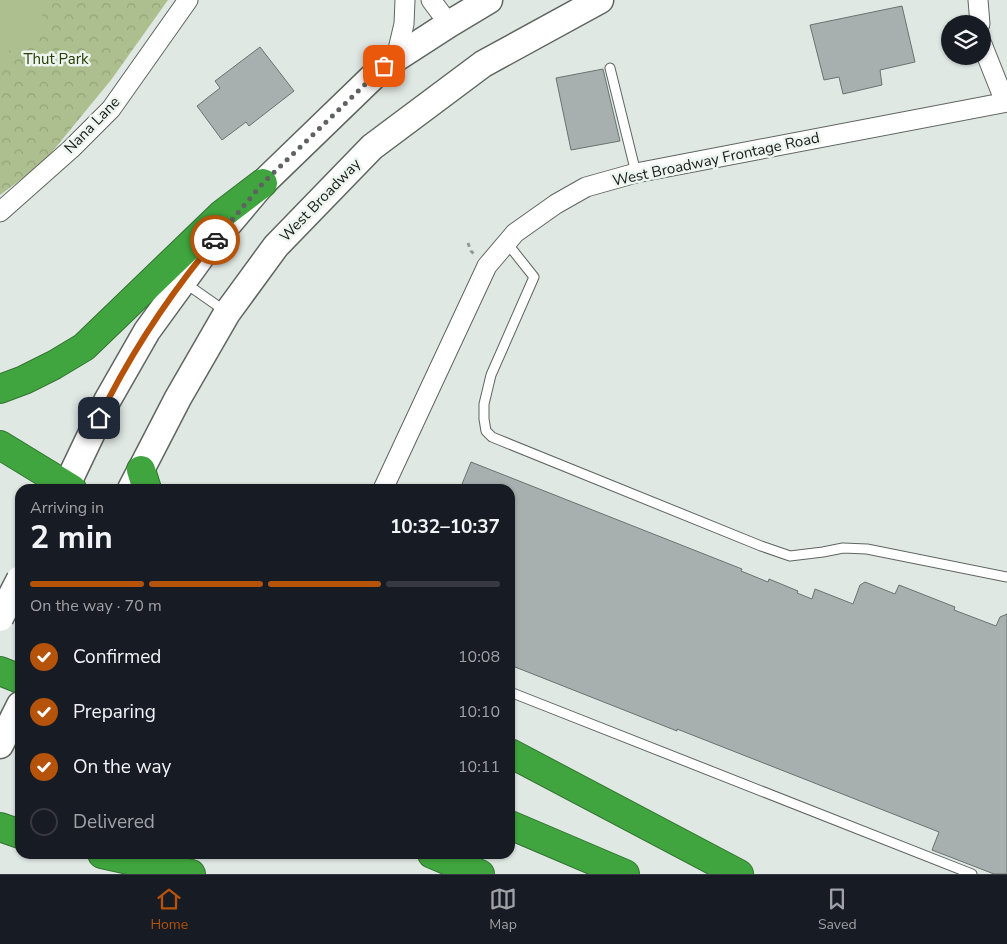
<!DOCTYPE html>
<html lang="en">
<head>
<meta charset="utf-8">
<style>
	body { margin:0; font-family:"Nunito Sans",sans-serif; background:#242831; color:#f1f3f6; height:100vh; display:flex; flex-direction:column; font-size:19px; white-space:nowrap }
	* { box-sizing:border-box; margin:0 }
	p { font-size:16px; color:#9ea1a6 }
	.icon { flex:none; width:28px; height:28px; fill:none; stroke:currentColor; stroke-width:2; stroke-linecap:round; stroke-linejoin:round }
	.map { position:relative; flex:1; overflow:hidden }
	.panel { position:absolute; left:15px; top:484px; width:500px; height:375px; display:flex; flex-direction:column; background:#171b24; border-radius:15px; box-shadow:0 1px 4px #0004 }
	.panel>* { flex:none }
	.fabs { position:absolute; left:941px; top:15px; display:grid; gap:10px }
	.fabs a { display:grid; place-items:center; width:50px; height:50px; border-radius:50%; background:#171b24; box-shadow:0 1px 4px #0004; font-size:25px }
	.pin { position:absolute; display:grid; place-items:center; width:42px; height:42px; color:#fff; margin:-21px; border-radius:10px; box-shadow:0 2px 8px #0006 }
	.courier { position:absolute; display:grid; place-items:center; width:50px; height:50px; margin:-25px; border:4px solid #b45309; border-radius:50%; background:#fff; color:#222; box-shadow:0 1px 6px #0007 }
	.headline em { font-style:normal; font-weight:700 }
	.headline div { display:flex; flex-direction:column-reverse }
	.headline { display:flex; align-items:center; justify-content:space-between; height:85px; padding:0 15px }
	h1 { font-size:32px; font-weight:700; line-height:38px }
	.bar { display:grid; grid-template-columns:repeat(4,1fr); gap:8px 5px; align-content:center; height:60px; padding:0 15px }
	.bar i { height:6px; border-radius:4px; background:#363941 }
	.bar .active { background:#b45309 }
	.bar p { grid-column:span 4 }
	ol { padding:0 15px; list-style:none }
	li { display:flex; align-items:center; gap:15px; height:55px }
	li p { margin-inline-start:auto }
	li .icon { padding:5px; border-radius:50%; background:#b45309; color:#fff; stroke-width:4 }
	li:last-child { color:#9ea1a6 }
	li i { width:28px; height:28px; border:2px solid #363941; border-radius:50% }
	.dock { display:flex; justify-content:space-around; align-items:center; height:70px; border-top:1px solid #363941; background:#171b24; font-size:14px; color:#9ea1a6 }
	.dock a { display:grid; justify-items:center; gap:2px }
	.dock .active { color:#b45309 }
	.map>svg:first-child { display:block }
</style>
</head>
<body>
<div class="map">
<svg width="1007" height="874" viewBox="0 0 1007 874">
	<defs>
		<pattern id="forest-crowns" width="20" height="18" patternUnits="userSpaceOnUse" patternTransform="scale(1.25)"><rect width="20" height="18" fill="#adbf8e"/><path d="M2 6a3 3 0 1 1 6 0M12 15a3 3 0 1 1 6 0" fill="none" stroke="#94a47a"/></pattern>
	</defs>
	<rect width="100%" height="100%" fill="#e0e8e4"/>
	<path fill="url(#forest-crowns)" d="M0 0H168L111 80 43 163 0 195Z"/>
	<path fill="#adbf8e" d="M0 0H33L49 27 0 56Z"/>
	<path fill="#a7b0ae" stroke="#6b7371" d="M902 6 915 62 880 70 882 85 843 94 839 77 824 80 810 25Z
		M260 47 294 91 249 126 246 122 222 140 197 106 220 88 215 81Z
		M603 69 620 141 571 150 556 78Z
		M471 462 742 569 741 571 768 582 769 579 798 591 797 593 812 599 815 589 853 604 860 585 865 582 895 594 899 585 955 607 954 610 996 626 1000 617 1007 614V874H994L932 850 939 832 677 729V731L510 665V489H460Z"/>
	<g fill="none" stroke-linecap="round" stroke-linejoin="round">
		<defs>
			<path id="lane" d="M610 68 636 173
				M507 243 534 277 491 375 484 404V419L486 431 492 437 761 546 790 556 823 552 843 548 867 549 1007 577
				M185 283 225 311
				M510 692 972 874"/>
			<path id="street" d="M431 0 449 24
				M978 0 980 24
				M982 44 1005 102
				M396 58 404 24 405 0
				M0 212 71 149 111 109 188 0
				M383 489 487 266 515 233 556 204 586 187 636 173 1007 102"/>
			<path id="secondary" d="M65 489 107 401 147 331 203 254 263 183 384 66 449 24 489 0
				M131 489 178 398 227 313 276 246 372 147 483 64 600 0
				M0 745 20 705"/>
			<path id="highway" d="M0 389 24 380 54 365 84 347 221 215 263 183
				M0 445 72 489
				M141 470 147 489
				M0 671 20 679
				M510 753 739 874
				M510 825 625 874
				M0 827 20 834
				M102 854 191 874
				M432 854 480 874"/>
		</defs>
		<use href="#lane" stroke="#5f6561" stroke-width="11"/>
		<use href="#street" stroke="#5f6561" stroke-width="21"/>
		<use href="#secondary" stroke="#5f6561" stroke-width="29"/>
		<use href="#highway" stroke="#327431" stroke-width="30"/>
		<path stroke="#929895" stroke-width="3" stroke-dasharray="4 4" stroke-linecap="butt" d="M468 243 471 251 474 254"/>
		<use href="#lane" stroke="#fff" stroke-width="9"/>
		<use href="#street" stroke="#fff" stroke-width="19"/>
		<use href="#secondary" stroke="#fff" stroke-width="26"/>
		<use href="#highway" stroke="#40a53e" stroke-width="28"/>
		<defs>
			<path id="secondary-bridge" d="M0 618 20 579"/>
		</defs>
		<use href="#secondary-bridge" stroke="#5f6561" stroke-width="29" stroke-linecap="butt"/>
		<use href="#secondary-bridge" stroke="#fff" stroke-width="26"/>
	</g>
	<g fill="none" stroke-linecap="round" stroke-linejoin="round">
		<path stroke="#5e6260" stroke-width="5" stroke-dasharray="0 9" d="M215 240 263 183 384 66"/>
		<path stroke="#b45309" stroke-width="6" d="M99 418C130 354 170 294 215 240"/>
	</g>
	<g text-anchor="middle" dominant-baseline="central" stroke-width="5" stroke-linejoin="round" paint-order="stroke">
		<g font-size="15" fill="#2d3c02" stroke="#edf5f1">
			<text x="56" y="59">Thut Park</text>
		</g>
		<g font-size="15" fill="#181a19" stroke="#edf5f1">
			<text transform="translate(92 125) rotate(-46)">Nana Lane</text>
			<text transform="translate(716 159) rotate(-12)">West Broadway Frontage Road</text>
			<text transform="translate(320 200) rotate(-46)">West Broadway</text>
		</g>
	</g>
</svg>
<div class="fabs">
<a><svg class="icon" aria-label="layers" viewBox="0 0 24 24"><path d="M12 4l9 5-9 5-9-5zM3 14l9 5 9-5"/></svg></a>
</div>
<div class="pin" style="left:384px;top:66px;background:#ea580c"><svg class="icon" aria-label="bag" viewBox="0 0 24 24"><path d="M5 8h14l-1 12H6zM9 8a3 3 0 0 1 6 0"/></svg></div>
<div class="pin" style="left:99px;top:418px;background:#1f2937"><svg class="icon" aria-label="home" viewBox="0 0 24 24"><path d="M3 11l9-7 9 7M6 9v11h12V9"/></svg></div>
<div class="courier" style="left:215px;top:240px"><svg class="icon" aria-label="car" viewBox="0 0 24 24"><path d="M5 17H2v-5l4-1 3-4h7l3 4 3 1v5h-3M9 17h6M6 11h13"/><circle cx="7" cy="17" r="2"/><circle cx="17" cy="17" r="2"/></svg></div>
<section class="panel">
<div class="headline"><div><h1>2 min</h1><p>Arriving in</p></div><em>10:32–10:37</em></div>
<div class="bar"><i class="active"></i><i class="active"></i><i class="active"></i><i></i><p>On the way · 70 m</p></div>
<ol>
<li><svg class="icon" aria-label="check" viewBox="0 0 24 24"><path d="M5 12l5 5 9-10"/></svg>Confirmed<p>10:08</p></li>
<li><svg class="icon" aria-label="check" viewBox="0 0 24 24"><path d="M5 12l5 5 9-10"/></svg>Preparing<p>10:10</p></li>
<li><svg class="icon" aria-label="check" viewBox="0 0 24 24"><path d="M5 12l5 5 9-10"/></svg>On the way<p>10:11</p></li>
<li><i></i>Delivered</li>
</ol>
</section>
</div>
<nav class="dock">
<a class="active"><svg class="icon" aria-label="home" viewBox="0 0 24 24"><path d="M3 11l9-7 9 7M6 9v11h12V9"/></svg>Home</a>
<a><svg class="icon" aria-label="map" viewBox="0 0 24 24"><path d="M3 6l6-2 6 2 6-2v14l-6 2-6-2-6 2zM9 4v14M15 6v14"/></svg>Map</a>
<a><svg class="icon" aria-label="saved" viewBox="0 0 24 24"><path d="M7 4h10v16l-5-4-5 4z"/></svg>Saved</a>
</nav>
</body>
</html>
